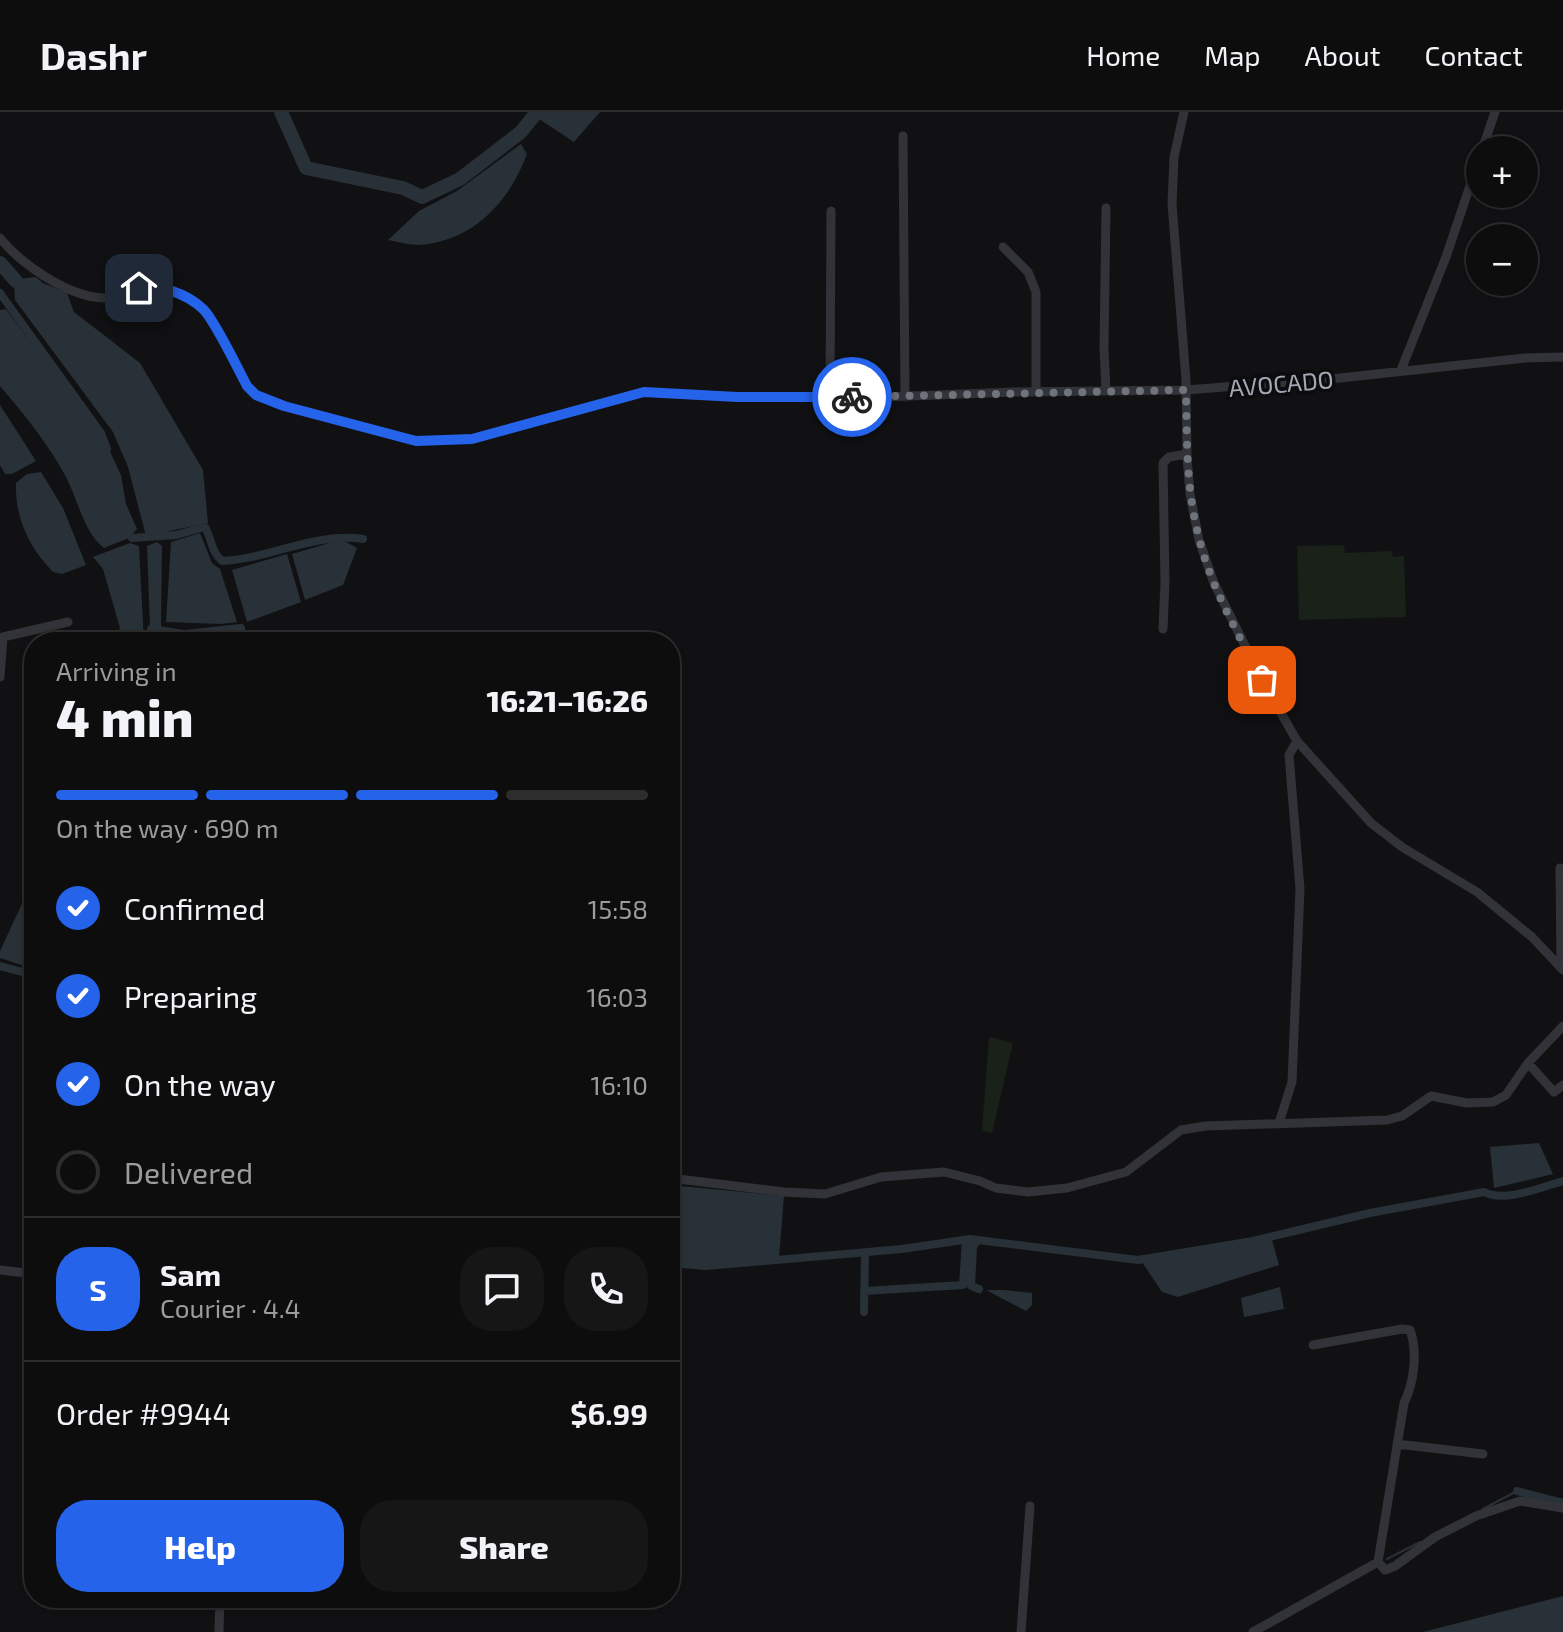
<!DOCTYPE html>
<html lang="en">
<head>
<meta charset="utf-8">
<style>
	body { margin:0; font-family:"Exo 2",sans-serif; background:#161617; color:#f1f3f6; height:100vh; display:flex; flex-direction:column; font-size:30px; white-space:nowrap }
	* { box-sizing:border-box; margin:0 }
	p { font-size:26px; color:#9a9c9e }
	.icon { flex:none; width:44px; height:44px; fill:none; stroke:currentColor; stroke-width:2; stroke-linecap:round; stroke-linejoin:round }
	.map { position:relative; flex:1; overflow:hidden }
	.details { position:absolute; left:24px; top:520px; width:656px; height:976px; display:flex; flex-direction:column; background:#0d0d0e; border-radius:32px; box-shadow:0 2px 6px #0004,0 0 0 2px #2d2d2e }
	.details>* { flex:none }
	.controls { position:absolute; left:1466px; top:24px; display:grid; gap:16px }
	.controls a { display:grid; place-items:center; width:72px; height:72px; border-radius:50%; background:#0d0d0e; box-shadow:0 2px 6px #0004,0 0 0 2px #2d2d2e; font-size:40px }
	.pin { position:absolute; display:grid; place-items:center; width:68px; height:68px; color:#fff; margin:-34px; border-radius:16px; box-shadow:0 4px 12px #0006 }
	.courier { position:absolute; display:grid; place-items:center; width:80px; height:80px; margin:-40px; border:6px solid #2563eb; border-radius:50%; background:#fff; color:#222; box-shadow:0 2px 10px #0007 }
	.headline em { font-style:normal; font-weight:800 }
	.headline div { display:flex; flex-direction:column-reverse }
	.headline { display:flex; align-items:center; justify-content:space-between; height:136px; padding:0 32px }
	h1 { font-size:52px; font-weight:800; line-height:60px }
	.bar { display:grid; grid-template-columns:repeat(4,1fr); gap:12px 8px; align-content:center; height:96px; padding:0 32px }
	.bar i { height:10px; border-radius:6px; background:#2d2d2e }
	.bar .current { background:#2563eb }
	.bar p { grid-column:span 4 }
	.line { display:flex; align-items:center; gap:20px; padding:0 32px; border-top:2px solid #2d2d2e }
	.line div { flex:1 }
	.round { display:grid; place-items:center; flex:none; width:84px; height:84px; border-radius:32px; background:#161617 }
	ol { padding:0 32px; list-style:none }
	li { display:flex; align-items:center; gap:24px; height:88px }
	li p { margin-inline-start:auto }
	li .icon { padding:8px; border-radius:50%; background:#2563eb; color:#fff; stroke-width:4 }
	li:last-child { color:#9a9c9e }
	li i { width:44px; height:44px; border:4px solid #2d2d2e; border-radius:50% }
	.cta { display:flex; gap:16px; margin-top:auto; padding:16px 32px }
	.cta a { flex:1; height:92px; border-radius:32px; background:#2563eb; color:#fff; font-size:32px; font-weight:800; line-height:92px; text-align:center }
	.cta a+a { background:#161617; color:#f1f3f6 }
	header { display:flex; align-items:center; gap:48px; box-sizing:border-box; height:112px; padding:0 40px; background:#0d0d0e; border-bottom:2px solid #2d2d2e }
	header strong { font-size:38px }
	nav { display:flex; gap:44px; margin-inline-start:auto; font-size:28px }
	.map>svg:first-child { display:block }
</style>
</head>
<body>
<header>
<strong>Dashr</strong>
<nav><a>Home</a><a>Map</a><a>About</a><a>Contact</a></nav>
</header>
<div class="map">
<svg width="1563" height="1520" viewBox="0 0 1563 1520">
	<rect width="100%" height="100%" fill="#111113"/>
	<path fill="#192119" d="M1344 433 1345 441 1392 439 1393 445 1404 444 1406 505 1299 508 1297 434Z
		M989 925 1013 931 992 1021 982 1019Z"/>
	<path fill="#273137" d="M543 0H600L574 30 539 7Z
		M521 32 527 42C509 90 474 129 419 133 410 133 398 130 388 128L419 99 457 79Z
		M36 165 43 171 67 181 74 200 140 251 203 358 208 411 146 424 128 355 113 320 15 188 14 172 17 167Z
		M6 197 105 329 121 363 126 392 137 417 129 426 104 436C84 421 78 388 66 365 49 333 24 302 0 274V198Z
		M0 293 36 349 12 362H5L0 353Z
		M41 360 63 396 86 453 62 462 53 460C29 435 15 407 16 371L27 362Z
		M200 421 212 451 220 457 237 510 221 512 166 510 171 430Z
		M157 430 162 434 161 515H150L147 434Z
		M333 430H346L357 436 343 473 305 488 292 442Z
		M130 431 139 434 144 530H114L120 516 103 457 93 445Z
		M287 442 301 490 247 510 232 458Z
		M34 766V857L0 846V839Z
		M1539 1031 1553 1062 1494 1076 1490 1035Z
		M670 1073 784 1084 779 1146 713 1151 670 1148Z
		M1272 1128 1279 1153 1178 1185 1162 1180 1142 1150Z
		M1280 1175 1284 1197 1244 1205 1241 1186Z
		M986 1178H1004L1032 1181V1193L1026 1199Z
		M1563 1484V1520H1423Z"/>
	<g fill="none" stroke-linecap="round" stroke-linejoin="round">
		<path stroke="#273137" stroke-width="2" d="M1483 1397 1517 1379
			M1387 1447 1420 1430"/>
		<path stroke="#273137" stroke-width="8" d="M0 181 101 321 107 337
			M132 426 176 423 205 415C212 427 211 440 222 449 270 447 314 420 363 427
			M151 517 184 522 241 516
			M0 854 34 863
			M977 1129 973 1135 971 1174 979 1177
			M670 1151 706 1154 902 1137 970 1127 1138 1148 1253 1129 1370 1101 1484 1080C1505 1091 1541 1075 1563 1069
			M864 1179 963 1173 966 1128
			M864 1200 865 1141
			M1517 1379 1563 1391"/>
		<path stroke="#273137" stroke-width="14" d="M281 0 306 56 403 76 422 85 460 67 521 20 537 0
			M0 151 16 169"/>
		<path stroke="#323338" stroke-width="9" d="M1184 0 1174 45 1172 92 1186 268 1187 345 1190 382 1199 428 1214 471 1262 568 1297 629 1371 711 1402 735 1477 780 1532 825 1563 858
			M903 24 905 285
			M1482 38 1495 0
			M0 126C21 152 68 185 104 186 115 186 127 178 139 176 159 171 192 183 205 199 219 215 236 254 247 274L256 283 284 294 416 329 472 327 644 280 737 285H883L1015 280 1186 278 1340 266 1525 246 1563 245
			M1003 135 1028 160 1036 180V280
			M1401 258 1446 145 1480 44
			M1106 279 1104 236 1106 96
			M830 285 831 99
			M1163 517 1165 470 1163 351 1169 345 1187 342
			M0 565 3 525 68 510
			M1560 756 1561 855
			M1528 951 1554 980 1563 973
			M1279 1011 1292 970 1300 777 1289 643 1297 629
			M670 1066 784 1080 825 1082 881 1065 944 1060 980 1069 996 1076 1028 1080 1067 1076 1126 1060 1181 1018 1206 1014 1387 1008 1402 1004 1431 984 1467 991 1493 990 1506 983 1528 951 1563 914
			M0 1158 26 1161 34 1166
			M1313 1233 1402 1217 1410 1218C1418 1240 1414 1271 1404 1291L1378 1450
			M1397 1332 1483 1342
			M219 1520 220 1486
			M1021 1520 1030 1394
			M1253 1520 1378 1450 1385 1458 1395 1454 1435 1425 1476 1404 1520 1389 1563 1396"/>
	</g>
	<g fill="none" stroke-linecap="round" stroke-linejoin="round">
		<path stroke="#6f747c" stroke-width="8" stroke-dasharray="0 14.4" d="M852 285 1186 278C1187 328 1186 377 1199 426 1211 476 1239 523 1262 568"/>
		<path stroke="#2563eb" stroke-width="10" d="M139 176C161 173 186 181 203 197 214 207 238 257 247 274L256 283 284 294 416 329 472 327 644 280 737 285H852"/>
	</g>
	<g text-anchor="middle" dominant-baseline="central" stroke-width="7" stroke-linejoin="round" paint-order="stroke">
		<g font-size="24" fill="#a2a9b4" stroke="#0c0c0e">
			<text transform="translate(1281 271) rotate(-5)">AVOCADO</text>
		</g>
	</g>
</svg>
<div class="controls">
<a>+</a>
<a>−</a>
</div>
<div class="pin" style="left:1262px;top:568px;background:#ea580c"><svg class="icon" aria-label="bag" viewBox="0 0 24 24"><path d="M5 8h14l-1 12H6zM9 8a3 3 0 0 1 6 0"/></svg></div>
<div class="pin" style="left:139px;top:176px;background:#1f2937"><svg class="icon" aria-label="home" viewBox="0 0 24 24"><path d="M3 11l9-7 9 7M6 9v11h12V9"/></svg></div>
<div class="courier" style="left:852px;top:285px"><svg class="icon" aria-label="bike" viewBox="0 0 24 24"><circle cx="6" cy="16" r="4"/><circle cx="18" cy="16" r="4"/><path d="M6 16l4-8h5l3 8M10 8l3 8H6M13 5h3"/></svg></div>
<section class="details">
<div class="headline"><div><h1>4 min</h1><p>Arriving in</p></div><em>16:21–16:26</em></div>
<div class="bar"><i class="current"></i><i class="current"></i><i class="current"></i><i></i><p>On the way · 690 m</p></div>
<ol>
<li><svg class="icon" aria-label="check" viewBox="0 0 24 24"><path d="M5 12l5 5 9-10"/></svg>Confirmed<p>15:58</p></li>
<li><svg class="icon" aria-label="check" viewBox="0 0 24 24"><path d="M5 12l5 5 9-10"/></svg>Preparing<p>16:03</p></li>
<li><svg class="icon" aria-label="check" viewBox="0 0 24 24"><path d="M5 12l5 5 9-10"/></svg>On the way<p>16:10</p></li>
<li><i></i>Delivered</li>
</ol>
<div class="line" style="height:144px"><b class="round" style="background:#2563eb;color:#fff">S</b><div><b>Sam</b><p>Courier · 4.4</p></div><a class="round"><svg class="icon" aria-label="chat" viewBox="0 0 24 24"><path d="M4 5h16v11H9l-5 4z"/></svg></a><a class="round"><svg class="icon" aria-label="phone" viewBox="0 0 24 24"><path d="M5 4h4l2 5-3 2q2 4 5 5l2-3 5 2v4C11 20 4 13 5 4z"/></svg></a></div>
<div class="line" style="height:104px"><div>Order #9944</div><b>$6.99</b></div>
<div class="cta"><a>Help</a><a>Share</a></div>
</section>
</div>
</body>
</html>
